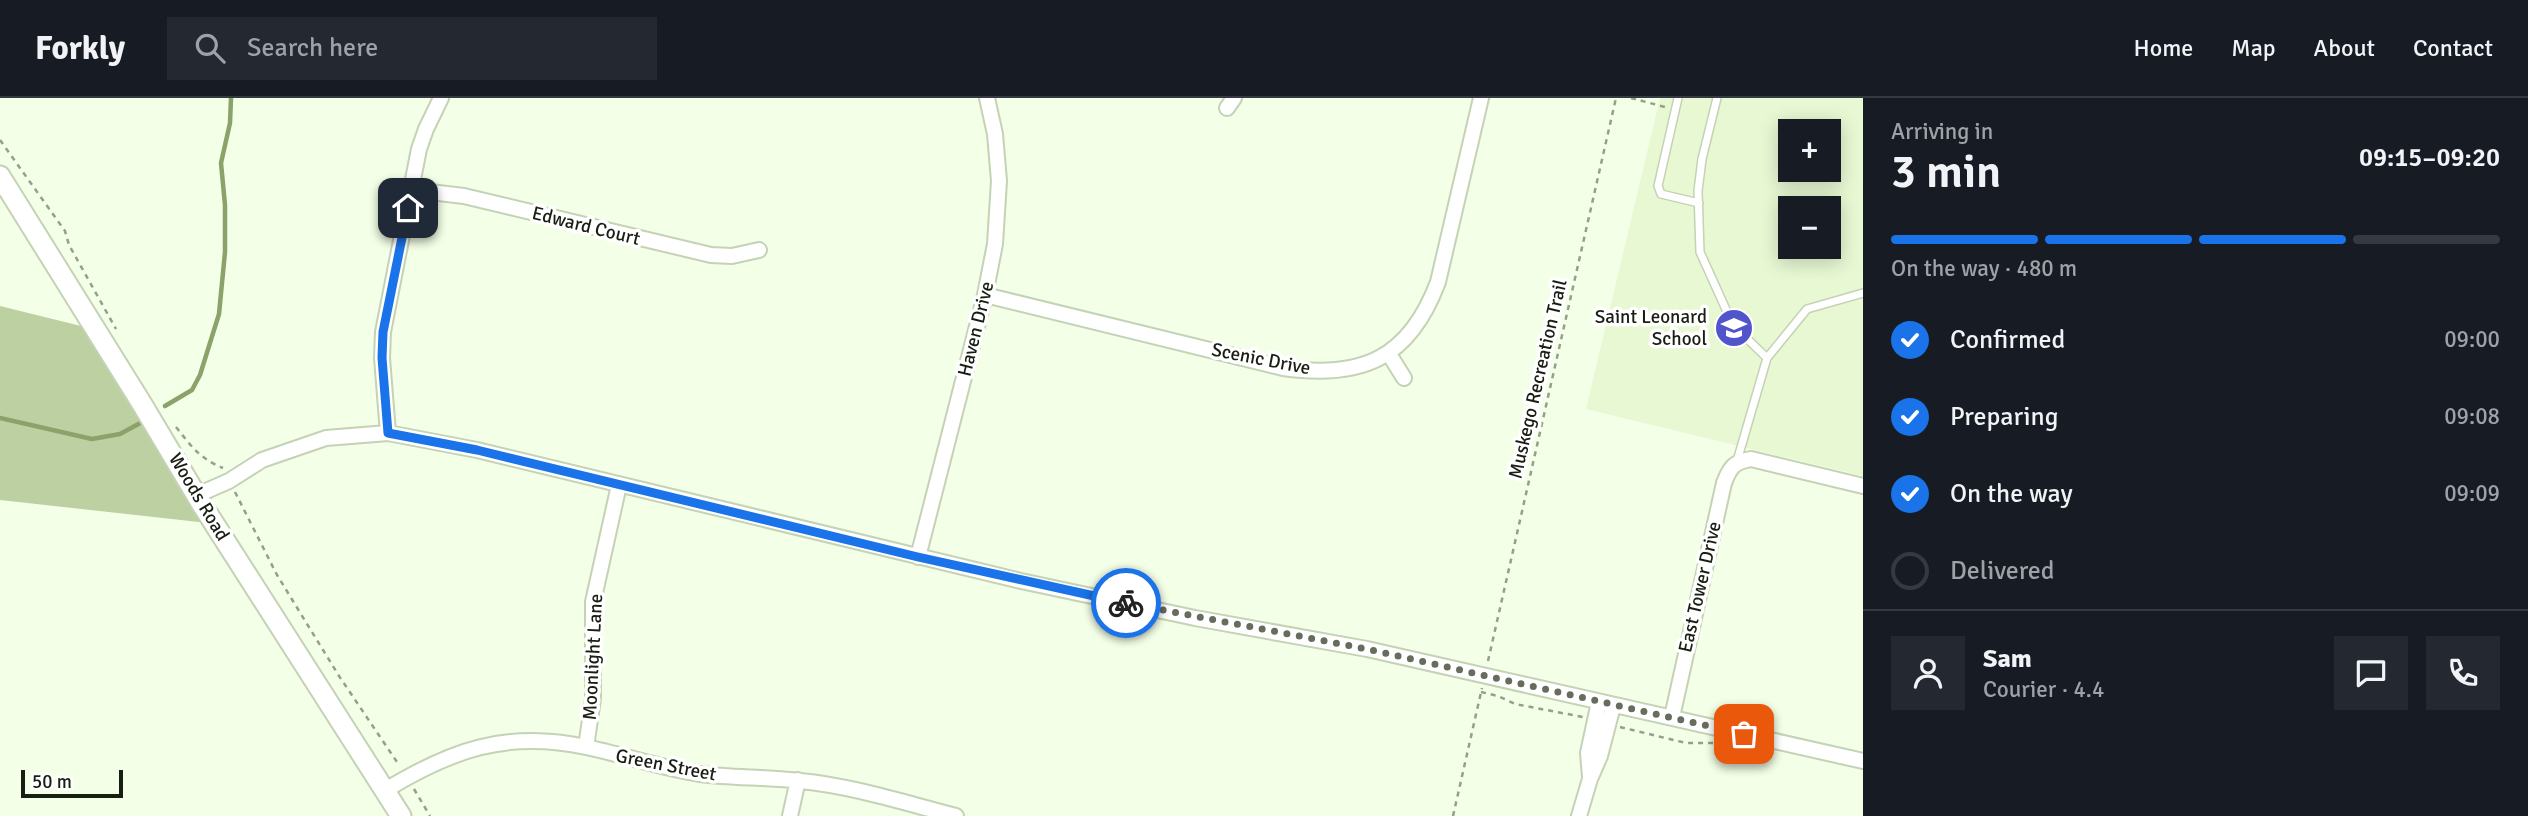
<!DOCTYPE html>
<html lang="en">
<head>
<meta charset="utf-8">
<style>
	body { margin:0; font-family:Signika,sans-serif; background:#242831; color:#f1f3f6; height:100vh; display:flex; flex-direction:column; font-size:26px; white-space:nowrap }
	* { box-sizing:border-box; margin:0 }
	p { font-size:23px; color:#9ea1a6 }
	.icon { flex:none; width:38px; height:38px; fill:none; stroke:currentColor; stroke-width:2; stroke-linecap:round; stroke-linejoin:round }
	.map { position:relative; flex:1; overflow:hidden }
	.details { display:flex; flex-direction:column; background:#171b24; width:665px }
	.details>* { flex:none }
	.buttons { position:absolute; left:1778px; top:21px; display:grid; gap:14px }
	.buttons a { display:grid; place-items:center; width:63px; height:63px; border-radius:0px; background:#171b24; box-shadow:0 4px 18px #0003; font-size:35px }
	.scale { position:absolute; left:21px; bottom:18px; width:102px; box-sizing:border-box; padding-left:7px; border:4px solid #191e13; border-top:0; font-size:19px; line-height:24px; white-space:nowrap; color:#191e13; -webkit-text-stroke:5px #fff; paint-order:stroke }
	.pin { position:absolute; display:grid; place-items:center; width:60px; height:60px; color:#fff; margin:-30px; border-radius:14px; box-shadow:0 4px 10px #0006 }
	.courier { position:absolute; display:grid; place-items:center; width:70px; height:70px; margin:-35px; border:5px solid #1a73e8; border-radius:50%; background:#fff; color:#222; box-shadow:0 2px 9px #0007 }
	.overview em { font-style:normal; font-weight:600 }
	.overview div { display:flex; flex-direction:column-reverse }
	.overview { display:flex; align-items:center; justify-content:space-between; height:119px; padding:0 28px }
	h1 { font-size:46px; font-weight:600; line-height:52px }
	.bar { display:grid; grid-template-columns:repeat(4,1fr); gap:10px 7px; align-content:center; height:84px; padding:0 28px }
	.bar i { height:9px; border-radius:5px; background:#363941 }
	.bar .current { background:#1a73e8 }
	.bar p { grid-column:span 4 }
	.line { display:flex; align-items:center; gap:18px; padding:0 28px; border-top:2px solid #363941 }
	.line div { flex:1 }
	.round { display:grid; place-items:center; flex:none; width:74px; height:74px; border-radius:0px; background:#242831 }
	ol { padding:0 28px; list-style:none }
	li { display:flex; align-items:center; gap:21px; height:77px }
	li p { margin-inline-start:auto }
	li .icon { padding:7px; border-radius:50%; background:#1a73e8; color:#fff; stroke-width:4 }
	li:last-child { color:#9ea1a6 }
	li i { width:38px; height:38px; border:4px solid #363941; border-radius:50% }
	header { display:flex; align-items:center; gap:42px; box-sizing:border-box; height:98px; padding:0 35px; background:#171b24; border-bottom:2px solid #363941 }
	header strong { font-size:33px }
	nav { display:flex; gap:38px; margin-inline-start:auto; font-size:24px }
	.search { width:490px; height:63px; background:#242831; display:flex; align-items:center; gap:18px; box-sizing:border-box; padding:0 24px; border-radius:0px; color:#9ea1a6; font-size:26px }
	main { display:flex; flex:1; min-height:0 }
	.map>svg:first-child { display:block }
</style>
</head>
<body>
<header>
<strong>Forkly</strong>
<div class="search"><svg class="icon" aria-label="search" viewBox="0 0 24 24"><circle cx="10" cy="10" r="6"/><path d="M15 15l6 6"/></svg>Search here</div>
<nav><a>Home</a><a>Map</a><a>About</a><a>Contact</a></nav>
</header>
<main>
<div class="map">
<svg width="1863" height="718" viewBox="0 0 1863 718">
	<rect width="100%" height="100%" fill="#f4ffe7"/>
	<path fill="#e7f8d3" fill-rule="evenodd" d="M1660 0H1863V378L1586 311ZM1790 33H1829V72H1790ZM1790 110H1829V149H1790Z"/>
	<path fill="#bdd0a2" d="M0 208 85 229 208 425 0 402Z"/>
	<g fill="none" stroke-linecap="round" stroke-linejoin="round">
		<path stroke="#8ba26a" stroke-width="4.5" d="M165 308 192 292 200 277 219 216 225 154V107L221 65 230 25 231 0
			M0 320 92 341 120 336 144 323"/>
		<defs>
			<path id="lane" d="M1678 0 1658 88 1661 96 1699 105
				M1717 0 1702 61 1698 93 1700 154 1733 227 1767 260
				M1737 363 1767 260 1807 211 1863 195"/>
			<path id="street" d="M1227 10 1234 0
				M413 92 464 98 711 157 732 158 759 152
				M985 197 1283 270C1362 281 1409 261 1438 184L1481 0
				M1389 256 1404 280
				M388 335 382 260 383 234 419 51 426 31 441 0
				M197 397 229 383 262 362 326 340 388 335 477 352 1021 483 1195 520 1367 551 1863 663
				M918 459 985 197 995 146 999 83 995 36 987 0
				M1672 619 1724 385C1730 369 1734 364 1751 361L1863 388
				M586 649 593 601V504L619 387
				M1590 679 1588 655 1599 604
				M384 693C451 652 506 632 586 649 624 657 661 670 700 676 733 680 767 679 800 683 853 688 905 705 956 718
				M790 718 798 682
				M1579 718 1590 681 1600 658 1613 608"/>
			<path id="secondary" d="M0 78 142 306 201 405 401 718"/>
		</defs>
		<use href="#lane" stroke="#c5d2b5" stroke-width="10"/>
		<use href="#street" stroke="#c5d2b5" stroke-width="18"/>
		<use href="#secondary" stroke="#c5d2b5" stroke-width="23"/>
		<path stroke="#969e8c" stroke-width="2.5" stroke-dasharray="5 5" stroke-linecap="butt" d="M1631 0 1665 9
			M0 42 65 133 69 147 116 231
			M176 329C192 349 199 360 223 370
			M235 394 277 477 339 578 399 667
			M1488 563 1616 0
			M1481 594 1498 598 1515 606 1583 619
			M1620 629 1686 645H1716
			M414 691 430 718
			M1453 718 1482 590"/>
		<use href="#lane" stroke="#fff" stroke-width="7"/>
		<use href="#street" stroke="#fff" stroke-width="14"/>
		<use href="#secondary" stroke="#fff" stroke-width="19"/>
	</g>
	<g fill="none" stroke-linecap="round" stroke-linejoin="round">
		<path stroke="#666d5d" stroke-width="7" stroke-dasharray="0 12.6" d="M1126 505 1367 551 1744 636"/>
		<path stroke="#1a73e8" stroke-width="9" d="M408 110 383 234 382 260 388 335 477 352 918 459 1126 505"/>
	</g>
	<defs>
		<symbol id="school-disc" viewBox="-11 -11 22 22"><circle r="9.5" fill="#5155cc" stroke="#fff"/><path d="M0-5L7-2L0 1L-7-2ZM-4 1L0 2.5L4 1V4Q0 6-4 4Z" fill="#fff"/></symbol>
	</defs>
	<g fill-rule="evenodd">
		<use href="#school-disc" x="1712" y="208" width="44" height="44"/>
	</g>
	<g text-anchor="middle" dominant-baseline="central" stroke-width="7" stroke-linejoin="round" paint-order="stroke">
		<g font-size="19" fill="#191e13" stroke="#fff">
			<text transform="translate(586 128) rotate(14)">Edward Court</text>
			<text transform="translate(976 231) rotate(-76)">Haven Drive</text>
			<text transform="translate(1261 261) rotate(11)">Scenic Drive</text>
			<text transform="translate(1538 281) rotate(-77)">Muskego Recreation Trail</text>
			<text transform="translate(199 399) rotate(59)">Woods Road</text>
			<text transform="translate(1700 489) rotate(-77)">East Tower Drive</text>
			<text transform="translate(593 559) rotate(-87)">Moonlight Lane</text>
			<text transform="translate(666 667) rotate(11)">Green Street</text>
		</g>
		<g font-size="19" fill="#191e13" stroke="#fff" text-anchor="end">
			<text x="1707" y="219">Saint Leonard<tspan x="1707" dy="22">School</tspan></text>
		</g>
	</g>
</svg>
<div class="buttons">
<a>+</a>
<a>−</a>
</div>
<div class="scale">50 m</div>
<div class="pin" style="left:1744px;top:636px;background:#ea580c"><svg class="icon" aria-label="bag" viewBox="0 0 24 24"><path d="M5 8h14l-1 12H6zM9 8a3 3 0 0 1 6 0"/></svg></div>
<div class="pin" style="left:408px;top:110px;background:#1f2937"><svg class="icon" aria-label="home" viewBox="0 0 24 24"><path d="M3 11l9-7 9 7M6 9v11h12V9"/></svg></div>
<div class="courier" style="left:1126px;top:505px"><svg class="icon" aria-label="bike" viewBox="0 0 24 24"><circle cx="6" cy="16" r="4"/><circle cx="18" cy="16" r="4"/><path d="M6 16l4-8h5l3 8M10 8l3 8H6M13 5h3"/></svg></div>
</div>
<section class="details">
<div class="overview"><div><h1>3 min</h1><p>Arriving in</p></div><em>09:15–09:20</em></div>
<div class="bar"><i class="current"></i><i class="current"></i><i class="current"></i><i></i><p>On the way · 480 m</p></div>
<ol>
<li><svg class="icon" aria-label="check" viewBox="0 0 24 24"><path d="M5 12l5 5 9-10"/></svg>Confirmed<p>09:00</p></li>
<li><svg class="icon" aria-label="check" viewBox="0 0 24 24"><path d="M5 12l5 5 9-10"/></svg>Preparing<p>09:08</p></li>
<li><svg class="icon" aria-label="check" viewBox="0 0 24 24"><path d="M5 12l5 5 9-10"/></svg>On the way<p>09:09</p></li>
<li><i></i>Delivered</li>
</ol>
<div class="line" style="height:126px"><a class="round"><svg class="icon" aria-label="person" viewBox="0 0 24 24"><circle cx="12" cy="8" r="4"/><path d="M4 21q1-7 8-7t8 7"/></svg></a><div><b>Sam</b><p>Courier · 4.4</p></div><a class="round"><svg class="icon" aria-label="chat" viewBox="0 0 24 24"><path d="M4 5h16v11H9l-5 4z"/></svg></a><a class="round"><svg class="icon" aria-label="phone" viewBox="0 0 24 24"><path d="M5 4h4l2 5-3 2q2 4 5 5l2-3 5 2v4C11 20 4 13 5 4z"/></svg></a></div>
</section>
</main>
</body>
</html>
